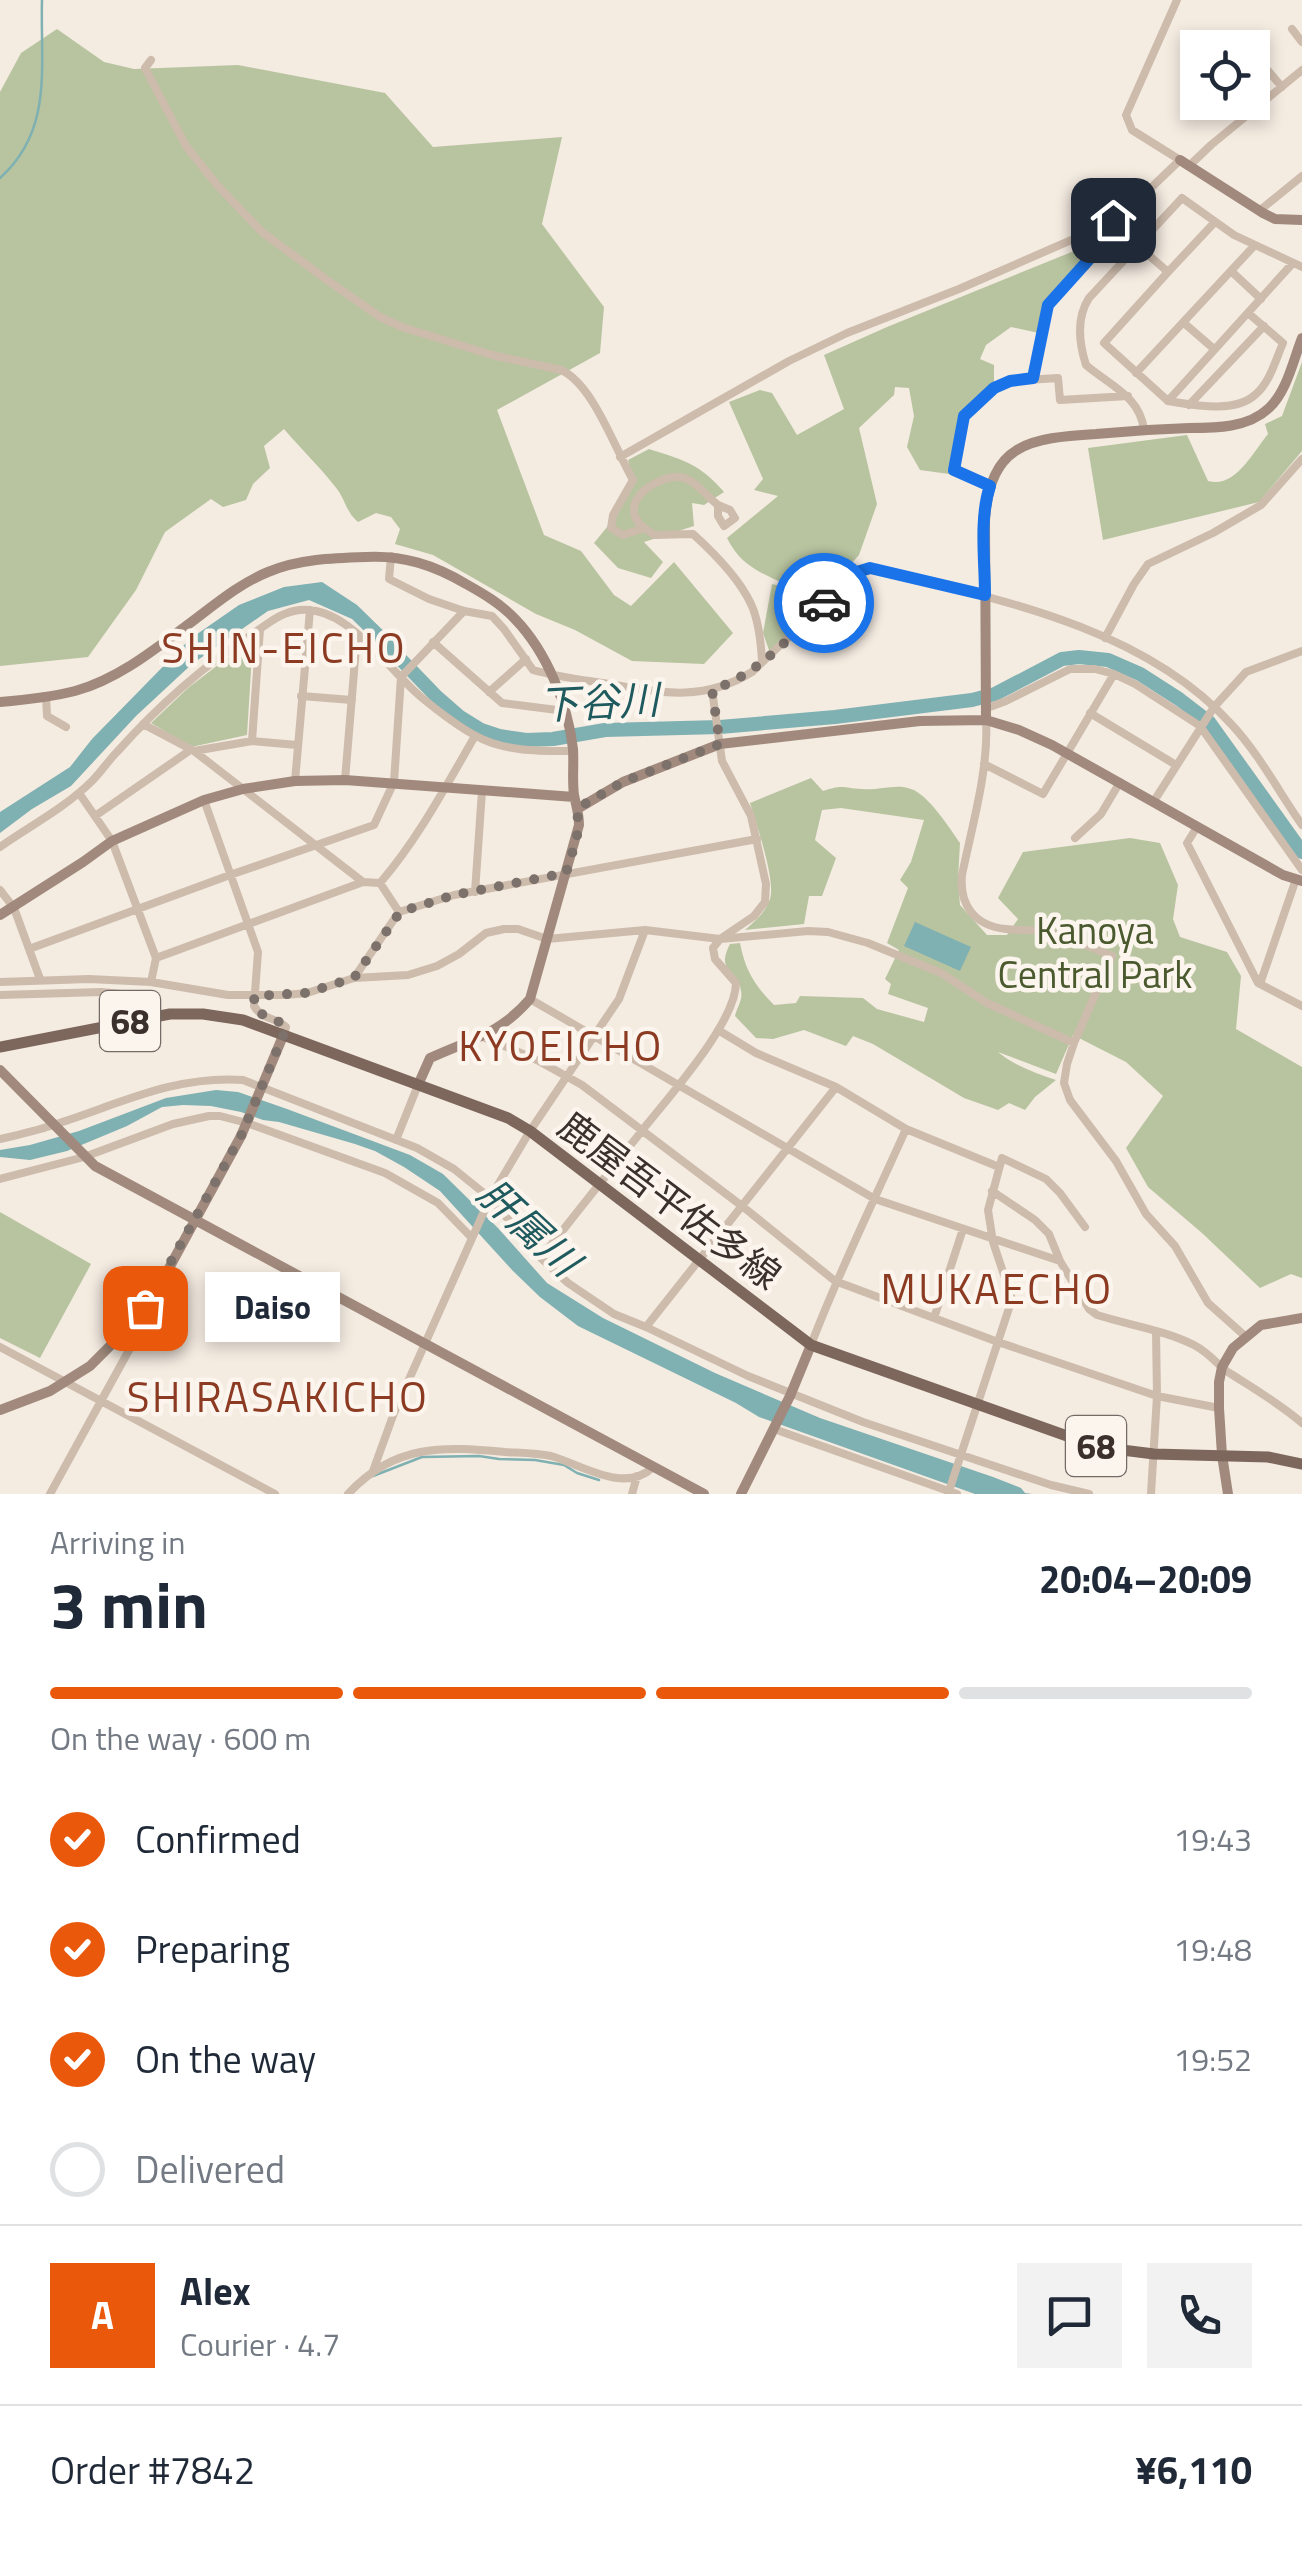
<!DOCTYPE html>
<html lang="en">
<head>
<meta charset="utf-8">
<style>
	body { margin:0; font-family:"Titillium Web","Noto Sans JP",sans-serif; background:#f2f2f3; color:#1f2937; height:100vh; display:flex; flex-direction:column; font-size:38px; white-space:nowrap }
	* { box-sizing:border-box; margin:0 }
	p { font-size:32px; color:#747a83 }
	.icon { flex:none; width:55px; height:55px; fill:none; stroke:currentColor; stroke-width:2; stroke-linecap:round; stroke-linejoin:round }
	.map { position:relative; height:1494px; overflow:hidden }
	.sheet { display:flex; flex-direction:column; background:#fff; flex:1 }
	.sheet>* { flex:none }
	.buttons { position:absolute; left:1180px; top:30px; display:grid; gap:20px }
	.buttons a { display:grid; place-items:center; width:90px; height:90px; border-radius:0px; background:#fff; box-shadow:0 5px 15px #0003; font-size:50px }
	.pin { position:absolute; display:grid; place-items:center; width:85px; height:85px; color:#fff; margin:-42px; border-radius:20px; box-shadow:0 5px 15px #0006 }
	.courier { position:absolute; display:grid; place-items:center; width:100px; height:100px; margin:-50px; border:8px solid #1a73e8; border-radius:50%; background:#fff; color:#222; box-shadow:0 2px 12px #0007 }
	.bubble { position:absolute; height:70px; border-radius:0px; background:#fff; box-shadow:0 5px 15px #0003; font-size:32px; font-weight:700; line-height:70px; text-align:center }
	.summary em { font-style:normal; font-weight:700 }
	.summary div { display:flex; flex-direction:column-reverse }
	.summary { display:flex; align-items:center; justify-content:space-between; height:170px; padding:0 50px }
	h1 { font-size:65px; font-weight:700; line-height:75px }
	.bar { display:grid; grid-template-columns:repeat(4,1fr); gap:15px 10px; align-content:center; height:120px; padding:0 50px }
	.bar i { height:12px; border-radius:8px; background:#e0e1e3 }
	.bar .selected { background:#ea580c }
	.bar p { grid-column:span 4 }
	.line { display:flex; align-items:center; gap:25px; padding:0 50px; border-top:2px solid #e0e1e3 }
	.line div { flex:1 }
	.round { display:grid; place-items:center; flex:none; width:105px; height:105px; border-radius:0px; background:#f2f2f3 }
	ol { padding:0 50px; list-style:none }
	li { display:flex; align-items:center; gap:30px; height:110px }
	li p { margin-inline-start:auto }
	li .icon { padding:10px; border-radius:50%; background:#ea580c; color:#fff; stroke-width:4 }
	li:last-child { color:#747a83 }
	li i { width:55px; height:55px; border:5px solid #e0e1e3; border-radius:50% }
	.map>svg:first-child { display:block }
</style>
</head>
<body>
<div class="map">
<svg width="1302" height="1494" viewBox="0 0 1302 1494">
	<rect width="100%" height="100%" fill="#f4ebe1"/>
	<path fill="#b8c4a0" d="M57 29 104 62 134 69 238 65 385 93 433 147 562 137 542 224 604 307 600 353 497 410 544 535 581 551 614 595 631 606 674 562 733 633 704 664 632 661 575 630 536 614 433 555 395 544 400 529 391 517 376 513 358 522C346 512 346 501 337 489 321 468 301 449 284 429L264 446 270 468 253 484 246 500 223 507 211 499 165 532 136 590 88 657 0 666V92L21 53Z
		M1111 236 1049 305 1043 334 1011 327 986 345 980 359 994 365V384L958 417 952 470 949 474 920 470 907 447 914 416 909 388 895 387 894 395 859 428 877 504 859 555 770 653 763 633 772 584 794 589C765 573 743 570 727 538L778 496 754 490 763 479 729 402 760 390 772 393 797 435 844 409 824 355 887 327Z
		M1302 362V451L1259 502 1103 540 1088 448 1187 435 1208 481C1235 489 1253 452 1268 434L1265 424 1282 416Z
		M649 449C683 460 699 463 724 492L704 505 692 503 694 526 644 542 663 562 651 578 618 568 594 543 616 516 633 480 628 460Z
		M253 638 247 735 191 747 151 723 188 688Z
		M811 778 823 791C844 784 842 788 862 789 878 791 896 783 911 789 928 794 950 829 960 843L958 879 960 905 987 935H1007L1018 919 998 898 1023 852 1130 838 1160 843 1178 885 1173 919 1180 937 1227 952 1241 976 1236 1029 1302 1067V1278L1291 1274 1260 1288 1202 1233 1148 1187 1126 1148 1163 1096 1126 1062 1073 1035 1056 1074 998 1052C1013 1065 1035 1073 1056 1080L1035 1097 1025 1110 1009 1103 998 1110 964 1098 873 1044 853 1036 846 1046 804 1030 773 1039 756 1038 735 1016C737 1007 743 1000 741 991 738 966 715 974 730 944L740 943C745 970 755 986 774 1005L796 1003 800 996 863 998 877 1009 924 1022 928 1008 888 994 891 984 885 979 899 950 887 943 908 888 900 880 911 862 924 820 841 808 822 810 815 840 836 858 822 896H809L804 924 745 930C755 921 766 912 770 899 776 880 756 823 750 803Z
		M0 1212 91 1264 40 1358 0 1338Z"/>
	<path fill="#7fb0b2" d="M322 582 357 605 397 644 390 656 352 619 309 600 268 611 192 664 136 716 71 786 32 809 0 833V812L70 767 92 739 190 639 239 605 284 587Z
		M915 922 971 947 960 971 904 946Z
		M216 1090 238 1092 287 1109 410 1155 443 1174 497 1227 547 1283 603 1318 715 1373 820 1418 993 1477 1021 1488 1025 1493 1032 1494H975L759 1417 736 1403 578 1326 540 1297 513 1271 440 1191 404 1167 375 1151 355 1144 279 1122 263 1120 241 1112 211 1106 183 1105 162 1107 127 1126 67 1151 30 1160 0 1157V1150L30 1145 79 1131 166 1098Z"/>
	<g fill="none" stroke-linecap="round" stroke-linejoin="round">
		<path stroke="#7fb0b2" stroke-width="2.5" d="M0 178C54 130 40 65 42 0
			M373 1476 422 1457 479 1456 499 1459 535 1460 564 1465 577 1473 599 1480"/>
		<path stroke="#7fb0b2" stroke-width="14" d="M382 640 437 697 460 717 481 730 499 736 526 740 553 739 605 730 720 727 835 717 972 700 995 694 1062 659 1079 657 1108 660 1140 674 1179 699 1209 722 1302 852"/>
		<path stroke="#cdbbac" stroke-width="8" d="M1292 29 1302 42
			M1244 41 1249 48
			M1252 52 1282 87
			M151 60 145 68 186 146 217 185 262 232 327 280 380 317 402 327 492 355 561 370C593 384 615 449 633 480L613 515 611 528 623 535 644 528
			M1189 166 1211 145 1302 70
			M1259 211 1302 176
			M1137 245 1168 272 1104 343 1168 401 1292 264
			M1231 271 1261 299
			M1168 272 1214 223
			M1184 323 1214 349
			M1136 373 1254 246
			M1033 379 1049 305 1110 236 1106 224
			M1168 401C1194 405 1235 414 1256 394 1270 382 1276 359 1283 343L1248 313
			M1189 405 1264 326
			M1144 430C1140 396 1109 385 1086 365 1079 343 1076 318 1089 298L1182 198 1234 235 1302 267
			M620 457 789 361 847 333 959 289 1092 231 1131 207 1180 160 1132 130 1126 115 1177 0
			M990 486 954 470 964 416 994 388 1010 381 1058 378 1060 400 1128 396
			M718 505 730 510 735 518 724 526 718 516V505C706 496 696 480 680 477 663 475 632 492 634 512 635 523 646 529 654 535L693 534C714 553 739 578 751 604 759 621 761 642 762 661
			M391 556 389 579 429 599 464 611 492 616 504 629 533 670C558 677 584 680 609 684 662 693 703 702 752 672L857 572 870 568C993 598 1143 626 1232 725 1259 754 1279 792 1302 825
			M1105 638 1134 584 1148 564 1213 533 1261 505 1302 459
			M433 642 502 703 565 711
			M489 692 526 659
			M46 696 47 716 66 727
			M301 696 352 700
			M987 708 1006 701 1070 669H1095L1114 674 1135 684 1200 726 1302 870
			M1090 713 1176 765
			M986 720C989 769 972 826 962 875 959 905 975 926 1006 929 1019 931 1032 929 1045 932 1069 937 1090 947 1112 956L1074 1043 1067 1064 1064 1083 1070 1100 1116 1161 1146 1214 1175 1246 1208 1303 1245 1336
			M143 724 194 751 252 741 297 745
			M252 741 260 629
			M194 751 363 882
			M984 764 1043 794 1114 674
			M345 780 357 636
			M295 781 310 610
			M79 793 112 841 156 958 151 982
			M204 800 258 952 254 1006C261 1019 277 1018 286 1027L283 1036
			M1154 801 1214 707 1246 672 1302 651
			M95 816 189 751
			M1197 827 1187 843 1258 983 1302 1006
			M1075 838 1101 814 1120 782
			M0 847C30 826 66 807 92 781 101 772 108 761 117 752 157 707 203 666 254 633 266 625 279 614 294 611 345 600 387 669 421 697 438 711 457 726 476 736 505 752 541 751 573 751
			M380 883 399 912
			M0 890 14 908 40 979
			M475 892 482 791
			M29 949 230 875 374 825 394 782 401 677 464 611
			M156 958 363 882 380 883C418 839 446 786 475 736
			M354 978 399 912 454 895 757 839
			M0 982 89 979 151 982 228 995H286L307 993 354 978 408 975 437 966 459 954 486 933 504 929H518L547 939 645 930 720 939 808 931 828 932 868 943 941 973 987 1003 1074 1043
			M1260 984 1296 879
			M0 995 101 992 141 996 145 1018
			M530 999 875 1199 1060 1261
			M718 1030 756 1053 836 1087 906 1129 999 1167
			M483 1037 537 1060 582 1085 742 1206 835 1281 998 1342 1157 1396 1219 1408
			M0 1139C18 1135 36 1131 53 1125 117 1105 174 1075 243 1080L417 1148 454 1169 490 1198 541 1258 568 1283 614 1314 646 1327 748 1376 863 1422 1051 1485 1089 1494
			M396 1140 418 1085
			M0 1179 84 1157 173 1124 209 1116H220L247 1123 385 1173 438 1203 472 1238
			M992 1191 1035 1220 1049 1234 1060 1261 1089 1309 1097 1315C1129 1325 1164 1330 1194 1345 1211 1354 1218 1366 1231 1374 1256 1390 1280 1404 1302 1423
			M541 1258C573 1217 605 1177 637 1137 663 1103 736 1024 736 983L715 959 713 948 720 939 754 916 765 902 766 884 751 816 722 761 712 690
			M934 1318 963 1229
			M646 1327 836 1087
			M811 1345C839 1271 874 1201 906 1129
			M0 1347 275 1494
			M774 1429 957 1494
			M373 1471 394 1413 490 1198 530 1131 619 999 645 930
			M50 1494 134 1341 136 1320
			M348 1494C394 1444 443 1446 505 1452 521 1453 536 1453 551 1456 580 1464 624 1494 652 1468
			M632 1494 637 1476
			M948 1494 1012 1299 993 1242 988 1210 1002 1158 1046 1179 1060 1193 1085 1227
			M1151 1494 1157 1396 1156 1331"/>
		<path stroke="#a18a7d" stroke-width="10" d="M1180 160 1263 213 1275 219 1302 220
			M0 702C25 700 51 697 75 691 116 680 153 651 186 626 212 607 238 584 268 572 299 559 333 558 366 557 403 555 434 565 466 584 484 594 501 604 515 619 547 652 568 705 573 749 574 764 572 780 574 795 576 805 579 814 579 825L530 999C499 1035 471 1039 430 1058L418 1085
			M986 720 985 520C990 443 1030 438 1096 434 1127 431 1158 429 1189 428 1216 428 1248 428 1269 408 1287 391 1293 361 1302 338
			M579 808 623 782 720 744 920 721 986 720 1019 730 1052 745 1283 875 1302 881
			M0 915 83 862 112 841 204 800 243 789 295 781 345 780 574 797
			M0 1070 95 1166 704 1494
			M0 1410 50 1391 90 1366 136 1320 162 1281 241 1136 283 1036
			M741 1494 790 1396 811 1345
			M1228 1494 1222 1455 1219 1408V1382L1222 1367 1233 1348 1261 1325 1302 1318"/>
		<path stroke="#7d675c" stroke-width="11" d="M0 1047 170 1014H203L243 1020 508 1118 530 1131 811 1345 1098 1447 1154 1454 1268 1457 1302 1464"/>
	</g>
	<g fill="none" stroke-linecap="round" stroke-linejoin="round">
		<path stroke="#7c716b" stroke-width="10" stroke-dasharray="0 18" d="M145 1308 241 1136 283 1036 286 1027C271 1013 255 1021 254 996L306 993 354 978 400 912 454 895 566 873 577 837 578 808 623 782 720 744 712 690C757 675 791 637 824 603"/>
		<path stroke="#1a73e8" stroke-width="12" d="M824 603 857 572 870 568 985 595C985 560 979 519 990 486L954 470 964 416 994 388 1010 381 1033 378 1048 305 1110 236 1106 224 1113 220"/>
	</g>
	<g text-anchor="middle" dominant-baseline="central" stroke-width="9" stroke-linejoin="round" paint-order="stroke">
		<g fill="#fbf5ee" stroke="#756b66" stroke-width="2.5">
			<rect x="100" y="991" width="60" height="60" rx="8"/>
			<rect x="1066" y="1416" width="60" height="60" rx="8"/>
		</g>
		<g font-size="35" font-weight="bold" fill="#3b302b">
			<text x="130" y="1021">68</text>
			<text x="1096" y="1446">68</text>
		</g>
		<g font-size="38" fill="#4a5a2e" stroke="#fbf5ee">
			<text x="1095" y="930">Kanoya<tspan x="1095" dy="44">Central Park</tspan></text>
		</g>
		<g font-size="38" fill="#3b302b" stroke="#fbf5ee">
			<text transform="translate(670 1200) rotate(37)">鹿屋吾平佐多線</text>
		</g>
		<g font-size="40" font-style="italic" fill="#1f5a5e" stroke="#fbf5ee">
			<text transform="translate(599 702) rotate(-3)">下谷川</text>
			<text transform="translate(529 1227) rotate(43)">肝属川</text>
		</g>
		<g font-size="42" letter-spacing="2.5" fill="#8c3b22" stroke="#fbf5ee">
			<text x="284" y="647">SHIN-EICHO</text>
			<text x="561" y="1045">KYOEICHO</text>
			<text x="997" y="1288">MUKAECHO</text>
			<text x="278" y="1396">SHIRASAKICHO</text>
		</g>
	</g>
</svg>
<div class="buttons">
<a><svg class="icon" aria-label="locate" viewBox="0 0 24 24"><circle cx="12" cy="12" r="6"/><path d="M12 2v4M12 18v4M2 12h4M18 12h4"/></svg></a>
</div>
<div class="pin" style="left:145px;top:1308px;background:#ea580c"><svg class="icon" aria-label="bag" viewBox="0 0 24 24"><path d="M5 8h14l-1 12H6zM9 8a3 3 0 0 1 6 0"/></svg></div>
<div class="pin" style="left:1113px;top:220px;background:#1f2937"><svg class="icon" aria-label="home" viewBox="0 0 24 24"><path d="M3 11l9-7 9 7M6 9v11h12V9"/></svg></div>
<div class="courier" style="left:824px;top:603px"><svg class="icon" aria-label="car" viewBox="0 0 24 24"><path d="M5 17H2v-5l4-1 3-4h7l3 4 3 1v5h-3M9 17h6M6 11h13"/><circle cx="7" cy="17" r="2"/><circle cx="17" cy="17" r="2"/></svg></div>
<div class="bubble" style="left:205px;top:1272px;width:135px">Daiso</div>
</div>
<section class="sheet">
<div class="summary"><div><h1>3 min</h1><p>Arriving in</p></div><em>20:04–20:09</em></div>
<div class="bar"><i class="selected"></i><i class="selected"></i><i class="selected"></i><i></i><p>On the way · 600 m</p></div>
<ol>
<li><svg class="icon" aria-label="check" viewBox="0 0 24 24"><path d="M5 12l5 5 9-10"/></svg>Confirmed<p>19:43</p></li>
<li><svg class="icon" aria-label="check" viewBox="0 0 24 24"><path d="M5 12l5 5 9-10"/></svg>Preparing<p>19:48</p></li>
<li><svg class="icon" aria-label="check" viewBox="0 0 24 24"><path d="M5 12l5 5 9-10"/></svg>On the way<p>19:52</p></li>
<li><i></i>Delivered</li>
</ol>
<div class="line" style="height:180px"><b class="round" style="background:#ea580c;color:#fff">A</b><div><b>Alex</b><p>Courier · 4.7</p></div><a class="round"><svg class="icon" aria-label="chat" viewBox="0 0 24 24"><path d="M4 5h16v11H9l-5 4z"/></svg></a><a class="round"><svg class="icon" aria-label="phone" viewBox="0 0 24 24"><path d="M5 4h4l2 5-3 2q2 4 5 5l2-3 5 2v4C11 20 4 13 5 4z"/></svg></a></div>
<div class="line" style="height:130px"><div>Order #7842</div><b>¥6,110</b></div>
</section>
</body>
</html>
